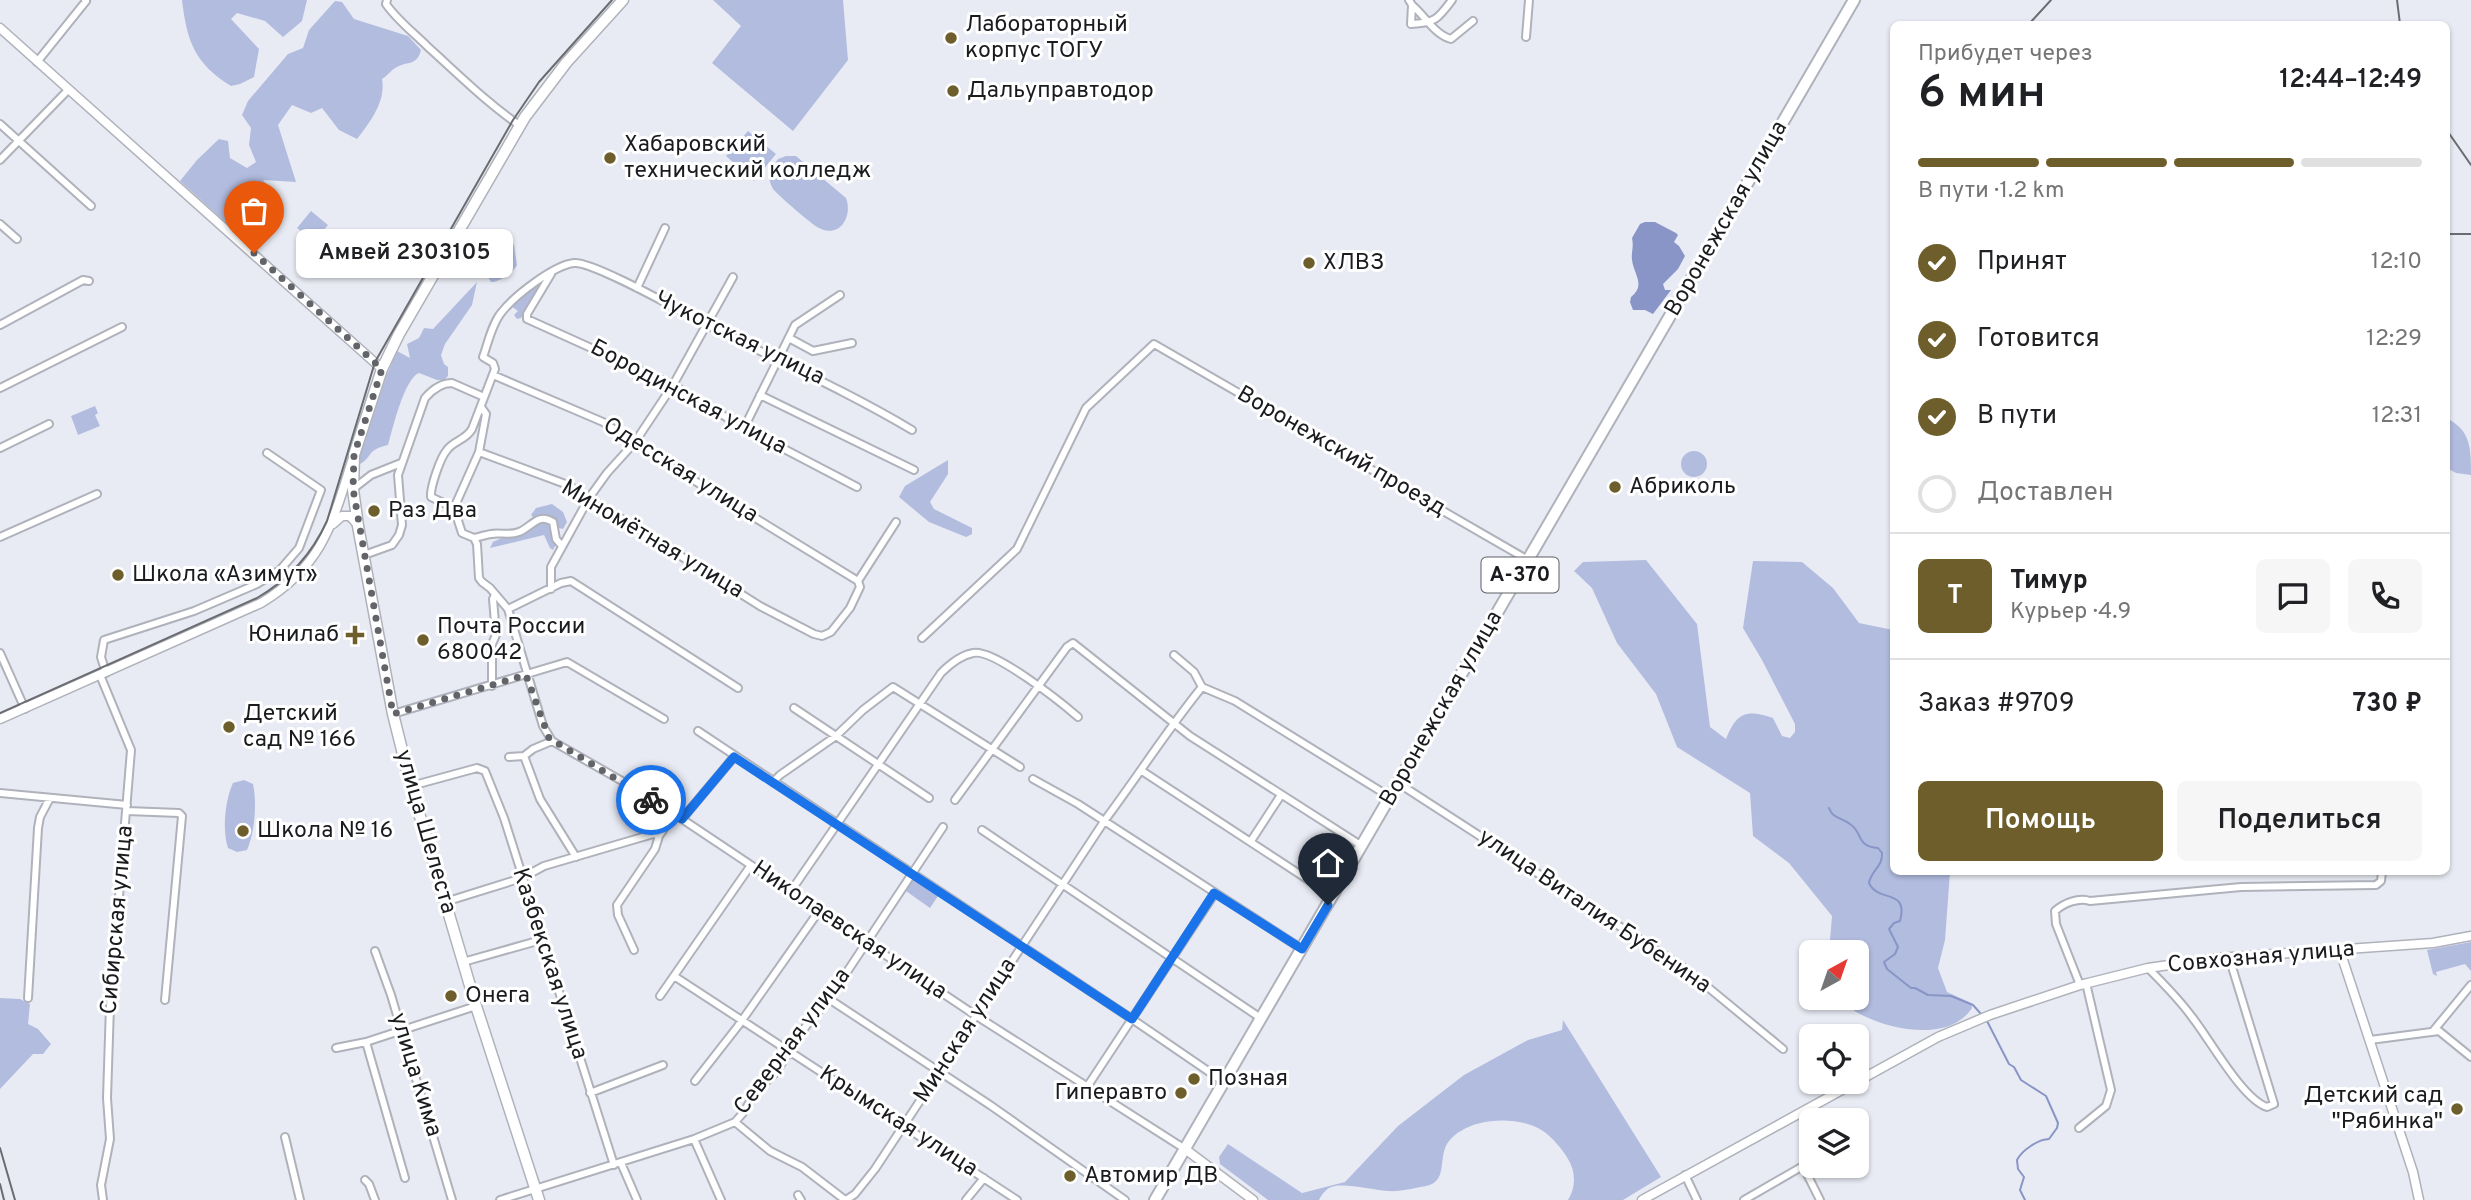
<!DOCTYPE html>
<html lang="ru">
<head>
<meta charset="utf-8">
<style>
	body { margin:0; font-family:Overpass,sans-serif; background:#f6f6f6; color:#202124; height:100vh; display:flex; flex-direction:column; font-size:26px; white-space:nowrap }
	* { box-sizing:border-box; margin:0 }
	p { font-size:23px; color:#757577 }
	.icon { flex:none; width:38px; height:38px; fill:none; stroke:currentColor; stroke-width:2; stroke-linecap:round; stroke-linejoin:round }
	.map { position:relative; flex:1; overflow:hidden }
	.panel { position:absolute; left:1890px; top:21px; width:560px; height:854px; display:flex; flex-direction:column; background:#fff; border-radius:10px; box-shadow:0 2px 5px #0004 }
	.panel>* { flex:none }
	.needle { width:46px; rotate:40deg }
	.fabs { position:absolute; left:1799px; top:940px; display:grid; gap:14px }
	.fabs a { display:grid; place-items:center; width:70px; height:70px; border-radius:10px; background:#fff; box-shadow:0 2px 5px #0004; font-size:35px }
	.pin { position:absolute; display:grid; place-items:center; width:60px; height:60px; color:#fff; margin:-72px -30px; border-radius:50% 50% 50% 0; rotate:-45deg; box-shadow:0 0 7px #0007 }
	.pin .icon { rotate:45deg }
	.courier { position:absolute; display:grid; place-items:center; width:70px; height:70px; margin:-35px; border:5px solid #1a73e8; border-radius:50%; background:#fff; color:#222; box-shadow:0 2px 9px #0007 }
	.bubble { position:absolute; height:49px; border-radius:10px; background:#fff; box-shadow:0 2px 5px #0004; font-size:23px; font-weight:600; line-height:49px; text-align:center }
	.summary em { font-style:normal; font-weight:600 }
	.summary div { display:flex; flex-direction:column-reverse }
	.summary { display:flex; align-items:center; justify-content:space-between; height:119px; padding:0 28px }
	h1 { font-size:46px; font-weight:600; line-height:52px }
	.bar { display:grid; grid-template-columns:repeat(4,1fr); gap:10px 7px; align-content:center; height:84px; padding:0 28px }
	.bar i { height:9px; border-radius:5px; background:#e0e0e0 }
	.bar .active { background:#6d5e2b }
	.bar p { grid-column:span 4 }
	.line { display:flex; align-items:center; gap:18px; padding:0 28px; border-top:2px solid #e0e0e0 }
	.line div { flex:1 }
	.round { display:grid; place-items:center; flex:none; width:74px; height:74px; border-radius:10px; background:#f6f6f6 }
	ol { padding:0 28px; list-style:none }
	li { display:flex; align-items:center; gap:21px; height:77px }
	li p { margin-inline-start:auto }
	li .icon { padding:7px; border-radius:50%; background:#6d5e2b; color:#fff; stroke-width:4 }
	li:last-child { color:#757577 }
	li i { width:38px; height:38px; border:4px solid #e0e0e0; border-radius:50% }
	.primary-button { display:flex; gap:14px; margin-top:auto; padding:14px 28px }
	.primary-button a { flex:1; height:80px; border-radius:10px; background:#6d5e2b; color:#fff; font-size:28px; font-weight:600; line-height:80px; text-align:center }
	.primary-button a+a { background:#f6f6f6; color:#202124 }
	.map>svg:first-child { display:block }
</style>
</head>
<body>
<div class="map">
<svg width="2471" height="1200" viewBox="0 0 2471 1200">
	<rect width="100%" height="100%" fill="#e9ebf4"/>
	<path fill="#b2bcdf" d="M182 0H307L302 21 283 37 265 21 237 13 231 19 259 49 254 77 240 84 231 86C194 63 187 41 182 0Z
		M713 0H843L848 60 793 131 712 63 741 26Z
		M335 1 342 2 354 19 408 36 421 50C417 66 408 61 397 67 392 69 387 76 382 79 386 102 370 122 357 139L339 130 322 108 311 113 292 105 278 125 296 182 263 180 274 195 242 237 180 181 197 160 219 139 228 141 230 158 247 168 256 162 249 145 251 128 242 115 248 101 288 54 303 48 309 30Z
		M748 131 776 154 754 181 726 156Z
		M786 156H796L846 198C853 216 840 239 819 228 811 224 778 195 773 189 770 184 769 178 768 173L778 159Z
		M311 211 328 225 318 237 309 230 305 234 297 228Z
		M466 227 479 242 469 260H450L449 258Z
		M506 237 514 245 517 265C513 273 499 282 491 282L487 275 501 239Z
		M543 281 544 283 521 318 517 319 514 315 518 311 511 306 532 286Z
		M477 282 472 305 445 344 441 355 444 364 448 367V376L444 380H437L419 373C404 379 393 428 388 445 366 450 373 457 360 464L359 459 386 377 397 351 410 358 407 344 419 338 424 328 433 329Z
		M95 406 98 413 95 415 100 426 78 435 71 416Z
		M2446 418C2471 430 2471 448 2471 475L2456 473 2447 468Z
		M1681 464a13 13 0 1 1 26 0a13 13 0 1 1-26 0Z
		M948 460V474L930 502 934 509 972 528V534L966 537 929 522 899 497 905 486Z
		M552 504 563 512 567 522 563 529 558 528 550 517 541 516 534 518 531 515 536 508Z
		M540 520 551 523 556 544 553 550 550 548 544 535 490 548 493 542Z
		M1646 560 1697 624 1710 727 1726 739C1736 714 1745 708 1773 718L1782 736 1790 738 1795 732V724L1762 660 1743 628 1753 561 1802 562 1833 588 1859 623 1893 630 1894 872H1950L1945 940 1938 968 1947 992 1971 1003 1972 1008C1949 1043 1889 1030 1858 1013 1852 1010 1847 1003 1842 998H1857V952H1829L1832 916 1789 863 1753 836 1750 793 1677 747 1656 694 1617 643 1592 588 1574 571 1583 562Z
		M244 780 253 784C257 802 255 833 247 850L237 852 228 848C222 831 225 800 233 783Z
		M914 879 938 896 930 908 906 891Z
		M2471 942V971L2465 964 2436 972 2437 976 2433 974 2427 950Z
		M0 998 20 999 30 1004 28 1024 38 1029 51 1044 43 1054H33L0 1089Z
		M1563 1020 1661 1177 1623 1200H1568C1576 1187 1576 1172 1568 1159 1563 1150 1552 1137 1543 1131 1522 1117 1482 1117 1461 1131 1456 1133 1448 1141 1446 1146 1439 1160 1447 1182 1426 1186 1414 1188 1400 1192 1388 1191 1372 1190 1351 1184 1335 1186 1327 1187 1322 1194 1319 1200H1268L1220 1164 1219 1157 1228 1144 1302 1193 1345 1182 1398 1126 1464 1075 1528 1040 1562 1030Z"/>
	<path fill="#8895c6" d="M1645 222H1655L1676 233 1678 235 1674 242 1679 246 1685 256 1678 269 1663 284 1665 290H1671L1653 314 1645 310H1633L1630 302 1631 297C1646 285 1634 275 1632 260 1631 252 1634 248 1632 238L1640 224Z"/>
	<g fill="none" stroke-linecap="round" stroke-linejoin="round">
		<path stroke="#8895c6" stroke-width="2" d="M1829 808C1833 819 1841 817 1850 824 1863 832 1856 847 1878 848L1882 853C1883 867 1871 870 1869 883 1878 903 1909 888 1900 921L1894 923 1889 929 1898 947 1895 954 1884 962 1887 969 1911 988H1915L1928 995 1951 996 1973 1005 1981 1014
			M1987 1021 2009 1064 2014 1067 2021 1080 2046 1096 2058 1123 2057 1128 2049 1139C2039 1139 2022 1150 2017 1160L2018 1169 2024 1177 2020 1190 2025 1200"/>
		<defs>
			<path id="street" d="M387 0 386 4C397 20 414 33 428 47 458 74 486 102 519 125
				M1409 0 1412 5 1411 24C1435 23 1438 19 1452 0
				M1412 5C1425 16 1435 35 1451 39L1473 21
				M1526 37 1529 0
				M37 62 86 1 85 0
				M0 124 91 206
				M0 160 68 90
				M0 224 17 239
				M551 274 527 314V319L673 385 744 428 857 487
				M637 288 665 228
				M0 325 83 280 89 281
				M789 338 813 351 852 343
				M493 375 603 422 664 462 858 581
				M0 388 122 327
				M760 395 914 470
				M481 407 486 414 479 452 454 508 462 533 474 538 477 544 479 578 482 582 490 588 508 609 543 726 552 741 622 781 682 819 975 1015 1185 1149
				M744 428 795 325 840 295
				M0 448 49 424
				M479 452 568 485 760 606 814 634 822 636 831 632 850 608 860 587 858 581 896 522
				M353 489 371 475 401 463
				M454 508 431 497C430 488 440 458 447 450 453 441 466 440 472 429L495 369 493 363 483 357C488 343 492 324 501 313 514 296 554 265 574 263 593 261 682 312 704 323 774 359 845 390 912 430
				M0 537 97 494
				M474 538C479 537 485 535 491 534 500 532 509 536 519 532 532 527 538 512 553 522L556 539 562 546
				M364 555 392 545 399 535 402 525 398 475 425 398C432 390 440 383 452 383L484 397
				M551 589V567L589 498 607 473 635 442 673 385 733 277
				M508 609 561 583 571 581 738 688
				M922 638 1017 549 1086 408 1154 344 1528 560
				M0 653 25 709
				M1174 655 1194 672 1202 687 1235 701 1390 797
				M106 673 101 657 104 640 194 611 257 584 280 570 299 548 321 490 267 453
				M100 675 131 750 110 1006 107 1098 110 1139 101 1185 103 1200
				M492 686V644L496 635 493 599 495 594
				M794 708 929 798
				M393 714 567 662 664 719
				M698 731 1132 1019 1224 1082
				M524 756 540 799 576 857
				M509 757 524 756 533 749 552 741
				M1142 771 1333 896
				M1033 779 1078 804 1302 949
				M773 782 780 775 836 736 863 710 893 687 1020 767
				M1398 783 1687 970 1783 1049
				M411 786 477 768 485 771 504 818 614 1165
				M0 793 127 805
				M955 800 1067 647 1073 643 1190 736 1362 846
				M127 811 179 813 182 816 165 1000
				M682 819 734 757
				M982 830 1262 1019
				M1251 841 1281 795
				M791 891 941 673C949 665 962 655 973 653 993 648 1062 703 1078 717
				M445 902 522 878 544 866 561 861 653 834 659 836
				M634 950 618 915 617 905 655 849 659 836 674 814
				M375 951 391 995 452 1200
				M463 962 541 940
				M2148 968C2164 984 2179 999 2192 1017 2209 1038 2242 1099 2267 1107L2274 1104 2229 957
				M674 976 1017 1200
				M2080 985 2056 924 2055 911C2064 903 2079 897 2090 901L2241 887 2376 885 2381 881 2382 872
				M660 996 751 865
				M28 998 38 828 40 817 50 798
				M829 999 990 1105 1125 1200
				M2434 1030 2471 985
				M2370 1040 2439 1031 2471 1057
				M366 1042 405 1178
				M336 1048 366 1042 476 1006
				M695 1081 738 1026 819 911
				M1087 1087 1215 893
				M590 1093 663 1065
				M735 1122 770 1151 802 1167 845 1200
				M2079 1128 2106 1106 2111 1090 2086 983
				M285 1137 300 1200
				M694 1139 721 1200
				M621 1163 637 1200
				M1803 1166 1820 1200
				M1685 1175 1697 1200
				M365 1180 369 1184 375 1200
				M798 1195 801 1200
				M500 1200 694 1139 735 1122 743 1113 757 1090 776 1072 806 1026 829 999 943 827
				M846 1200 855 1194 875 1169 1105 820C1138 776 1167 730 1202 687
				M966 1200 984 1178
				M1744 1200 1803 1166 1811 1160"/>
			<path id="secondary" d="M0 28 382 369
				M333 524 342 516H350L358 525
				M0 719 261 603C322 566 332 525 352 461
				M2340 951 2413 1172 2419 1200
				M1185 1149 1253 1200
				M1642 1200 1938 1037 1990 1015 2080 985 2148 968 2218 958 2433 943 2471 936"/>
			<path id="primary" d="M539 1200 476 1006 411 786 393 714 358 526 353 489 354 455 382 369 399 334 525 117 566 63 623 0"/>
			<path id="highway" d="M1155 1200 1854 0"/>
		</defs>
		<use href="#street" stroke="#afb2ba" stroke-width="10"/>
		<use href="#secondary" stroke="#afb2ba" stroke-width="11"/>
		<use href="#primary" stroke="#afb2ba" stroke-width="13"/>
		<use href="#highway" stroke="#afb2ba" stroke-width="14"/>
		<use href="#street" stroke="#fff" stroke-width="6"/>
		<use href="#secondary" stroke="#fff" stroke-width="8"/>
		<use href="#primary" stroke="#fff" stroke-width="10"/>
		<use href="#highway" stroke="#fff" stroke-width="10"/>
		<path stroke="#6b6c71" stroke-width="2" d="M0 713 257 598C288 580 312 554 327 521L375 362 513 120 539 82 612 0"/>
		<path stroke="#6b6c71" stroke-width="2" d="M2397 0 2400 24
			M2029 24 2051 0
			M2446 129 2471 165
			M2446 234H2471
			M0 1148 15 1200
			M0 1184 4 1200"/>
	</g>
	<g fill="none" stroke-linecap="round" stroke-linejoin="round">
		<path stroke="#626469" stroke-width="7" stroke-dasharray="0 12.6" d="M254 253 382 369 354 455 353 489 393 714 526 675 549 738 651 800"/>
		<path stroke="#1a73e8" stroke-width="9" d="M651 800 682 819 734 757 1132 1019 1214 893 1302 949 1328 905"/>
	</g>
	<g fill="#6d5e2b" stroke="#fff" stroke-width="2.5">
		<circle cx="951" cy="38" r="7"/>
		<circle cx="953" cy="91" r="7"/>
		<circle cx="610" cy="158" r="7"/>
		<circle cx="1309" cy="263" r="7"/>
		<circle cx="1615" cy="487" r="7"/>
		<circle cx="374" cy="511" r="7"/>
		<circle cx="118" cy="575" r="7"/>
		<path d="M351.5 624.5h7v7h7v7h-7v7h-7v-7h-7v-7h7z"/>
		<circle cx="423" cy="640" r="7"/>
		<circle cx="229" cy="727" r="7"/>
		<circle cx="243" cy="831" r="7"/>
		<circle cx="451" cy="996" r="7"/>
		<circle cx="1194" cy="1079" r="7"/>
		<circle cx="1181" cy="1093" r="7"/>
		<circle cx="2457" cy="1109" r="7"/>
		<circle cx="1070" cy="1176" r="7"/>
	</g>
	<g text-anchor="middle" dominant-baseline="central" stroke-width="6" stroke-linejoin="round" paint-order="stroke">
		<rect fill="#fff" stroke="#5f5f62" stroke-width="2" x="1481.5" y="557.5" width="77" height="35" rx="5"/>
		<g font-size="21" font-weight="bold" fill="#1a1b1e">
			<text x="1520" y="575">А-370</text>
		</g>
		<g font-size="23" fill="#1a1b1e" stroke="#fff" text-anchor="start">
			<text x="965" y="25">Лабораторный<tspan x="965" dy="26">корпус ТОГУ</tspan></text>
			<text x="967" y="91">Дальуправтодор</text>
			<text x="624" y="145">Хабаровский<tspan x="624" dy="26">технический колледж</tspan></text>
			<text x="1323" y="263">ХЛВЗ</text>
			<text x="1629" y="487">Абриколь</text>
			<text x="388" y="511">Раз Два</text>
			<text x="132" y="575">Школа «Азимут»</text>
			<text x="437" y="627">Почта России<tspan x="437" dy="26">680042</tspan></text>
			<text x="339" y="635" text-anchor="end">Юнилаб</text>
			<text x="243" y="714">Детский<tspan x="243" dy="26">сад № 166</tspan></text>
			<text x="257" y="831">Школа № 16</text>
			<text x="465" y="996">Онега</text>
			<text x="1208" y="1079">Позная</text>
			<text x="1167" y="1093" text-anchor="end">Гиперавто</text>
			<text x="2443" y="1096" text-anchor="end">Детский сад<tspan x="2443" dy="26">"Рябинка"</tspan></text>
			<text x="1084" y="1176">Автомир ДВ</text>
		</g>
		<g font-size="23" fill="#1a1b1e" stroke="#fff">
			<text transform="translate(1727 219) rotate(-60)">Воронежская улица</text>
			<text transform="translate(739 339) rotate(26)">Чукотская улица</text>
			<text transform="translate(688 398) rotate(28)">Бородинская улица</text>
			<text transform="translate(1341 452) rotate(30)">Воронежский проезд</text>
			<text transform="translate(680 471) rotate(32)">Одесская улица</text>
			<text transform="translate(652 540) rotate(31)">Миномётная улица</text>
			<text transform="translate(1442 709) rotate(-60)">Воронежская улица</text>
			<text transform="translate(425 832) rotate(74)">улица Шелеста</text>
			<text transform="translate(1594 912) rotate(34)">улица Виталия Бубенина</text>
			<text transform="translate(118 920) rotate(-85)">Сибирская улица</text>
			<text transform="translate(849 931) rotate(34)">Николаевская улица</text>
			<text transform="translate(2261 958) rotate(-5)">Совхозная улица</text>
			<text transform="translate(549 964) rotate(72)">Казбекская улица</text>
			<text transform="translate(966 1031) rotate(-57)">Минская улица</text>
			<text transform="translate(793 1042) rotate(-53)">Северная улица</text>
			<text transform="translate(415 1075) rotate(73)">улица Кима</text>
			<text transform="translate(898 1122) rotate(33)">Крымская улица</text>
		</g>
	</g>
</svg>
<div class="fabs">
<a><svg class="needle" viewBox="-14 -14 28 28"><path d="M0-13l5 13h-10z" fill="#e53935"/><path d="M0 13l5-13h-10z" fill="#757577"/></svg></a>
<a><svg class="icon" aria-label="locate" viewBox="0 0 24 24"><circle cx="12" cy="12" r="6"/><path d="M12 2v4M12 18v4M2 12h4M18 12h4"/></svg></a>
<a><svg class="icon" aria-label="layers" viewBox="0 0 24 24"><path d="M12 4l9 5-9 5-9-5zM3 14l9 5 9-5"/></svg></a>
</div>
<div class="pin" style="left:254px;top:253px;background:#ea580c"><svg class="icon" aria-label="bag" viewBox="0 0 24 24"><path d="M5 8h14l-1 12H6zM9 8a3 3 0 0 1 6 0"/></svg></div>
<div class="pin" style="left:1328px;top:905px;background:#1f2937"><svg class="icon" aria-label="home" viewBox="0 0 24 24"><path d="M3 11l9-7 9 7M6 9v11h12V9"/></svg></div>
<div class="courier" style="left:651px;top:800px"><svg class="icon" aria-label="bike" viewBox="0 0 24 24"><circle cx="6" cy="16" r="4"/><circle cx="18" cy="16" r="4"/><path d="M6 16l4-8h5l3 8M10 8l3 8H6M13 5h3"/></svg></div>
<div class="bubble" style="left:296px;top:229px;width:217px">Амвей 2303105</div>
<section class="panel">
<div class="summary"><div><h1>6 мин</h1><p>Прибудет через</p></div><em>12:44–12:49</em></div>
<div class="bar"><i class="active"></i><i class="active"></i><i class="active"></i><i></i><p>В пути · 1.2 km</p></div>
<ol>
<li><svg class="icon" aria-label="check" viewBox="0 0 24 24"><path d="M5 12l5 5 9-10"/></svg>Принят<p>12:10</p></li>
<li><svg class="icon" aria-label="check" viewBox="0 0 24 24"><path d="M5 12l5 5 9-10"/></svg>Готовится<p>12:29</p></li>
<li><svg class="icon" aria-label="check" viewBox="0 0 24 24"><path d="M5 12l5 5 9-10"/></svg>В пути<p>12:31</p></li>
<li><i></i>Доставлен</li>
</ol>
<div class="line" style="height:126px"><b class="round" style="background:#6d5e2b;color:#fff">Т</b><div><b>Тимур</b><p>Курьер · 4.9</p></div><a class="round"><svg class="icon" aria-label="chat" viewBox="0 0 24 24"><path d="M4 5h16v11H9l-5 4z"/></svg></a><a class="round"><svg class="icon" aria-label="phone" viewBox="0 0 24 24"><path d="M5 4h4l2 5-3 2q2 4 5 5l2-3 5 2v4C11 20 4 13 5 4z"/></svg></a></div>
<div class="line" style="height:91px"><div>Заказ #9709</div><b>730 ₽</b></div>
<div class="primary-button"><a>Помощь</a><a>Поделиться</a></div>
</section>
</div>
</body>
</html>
